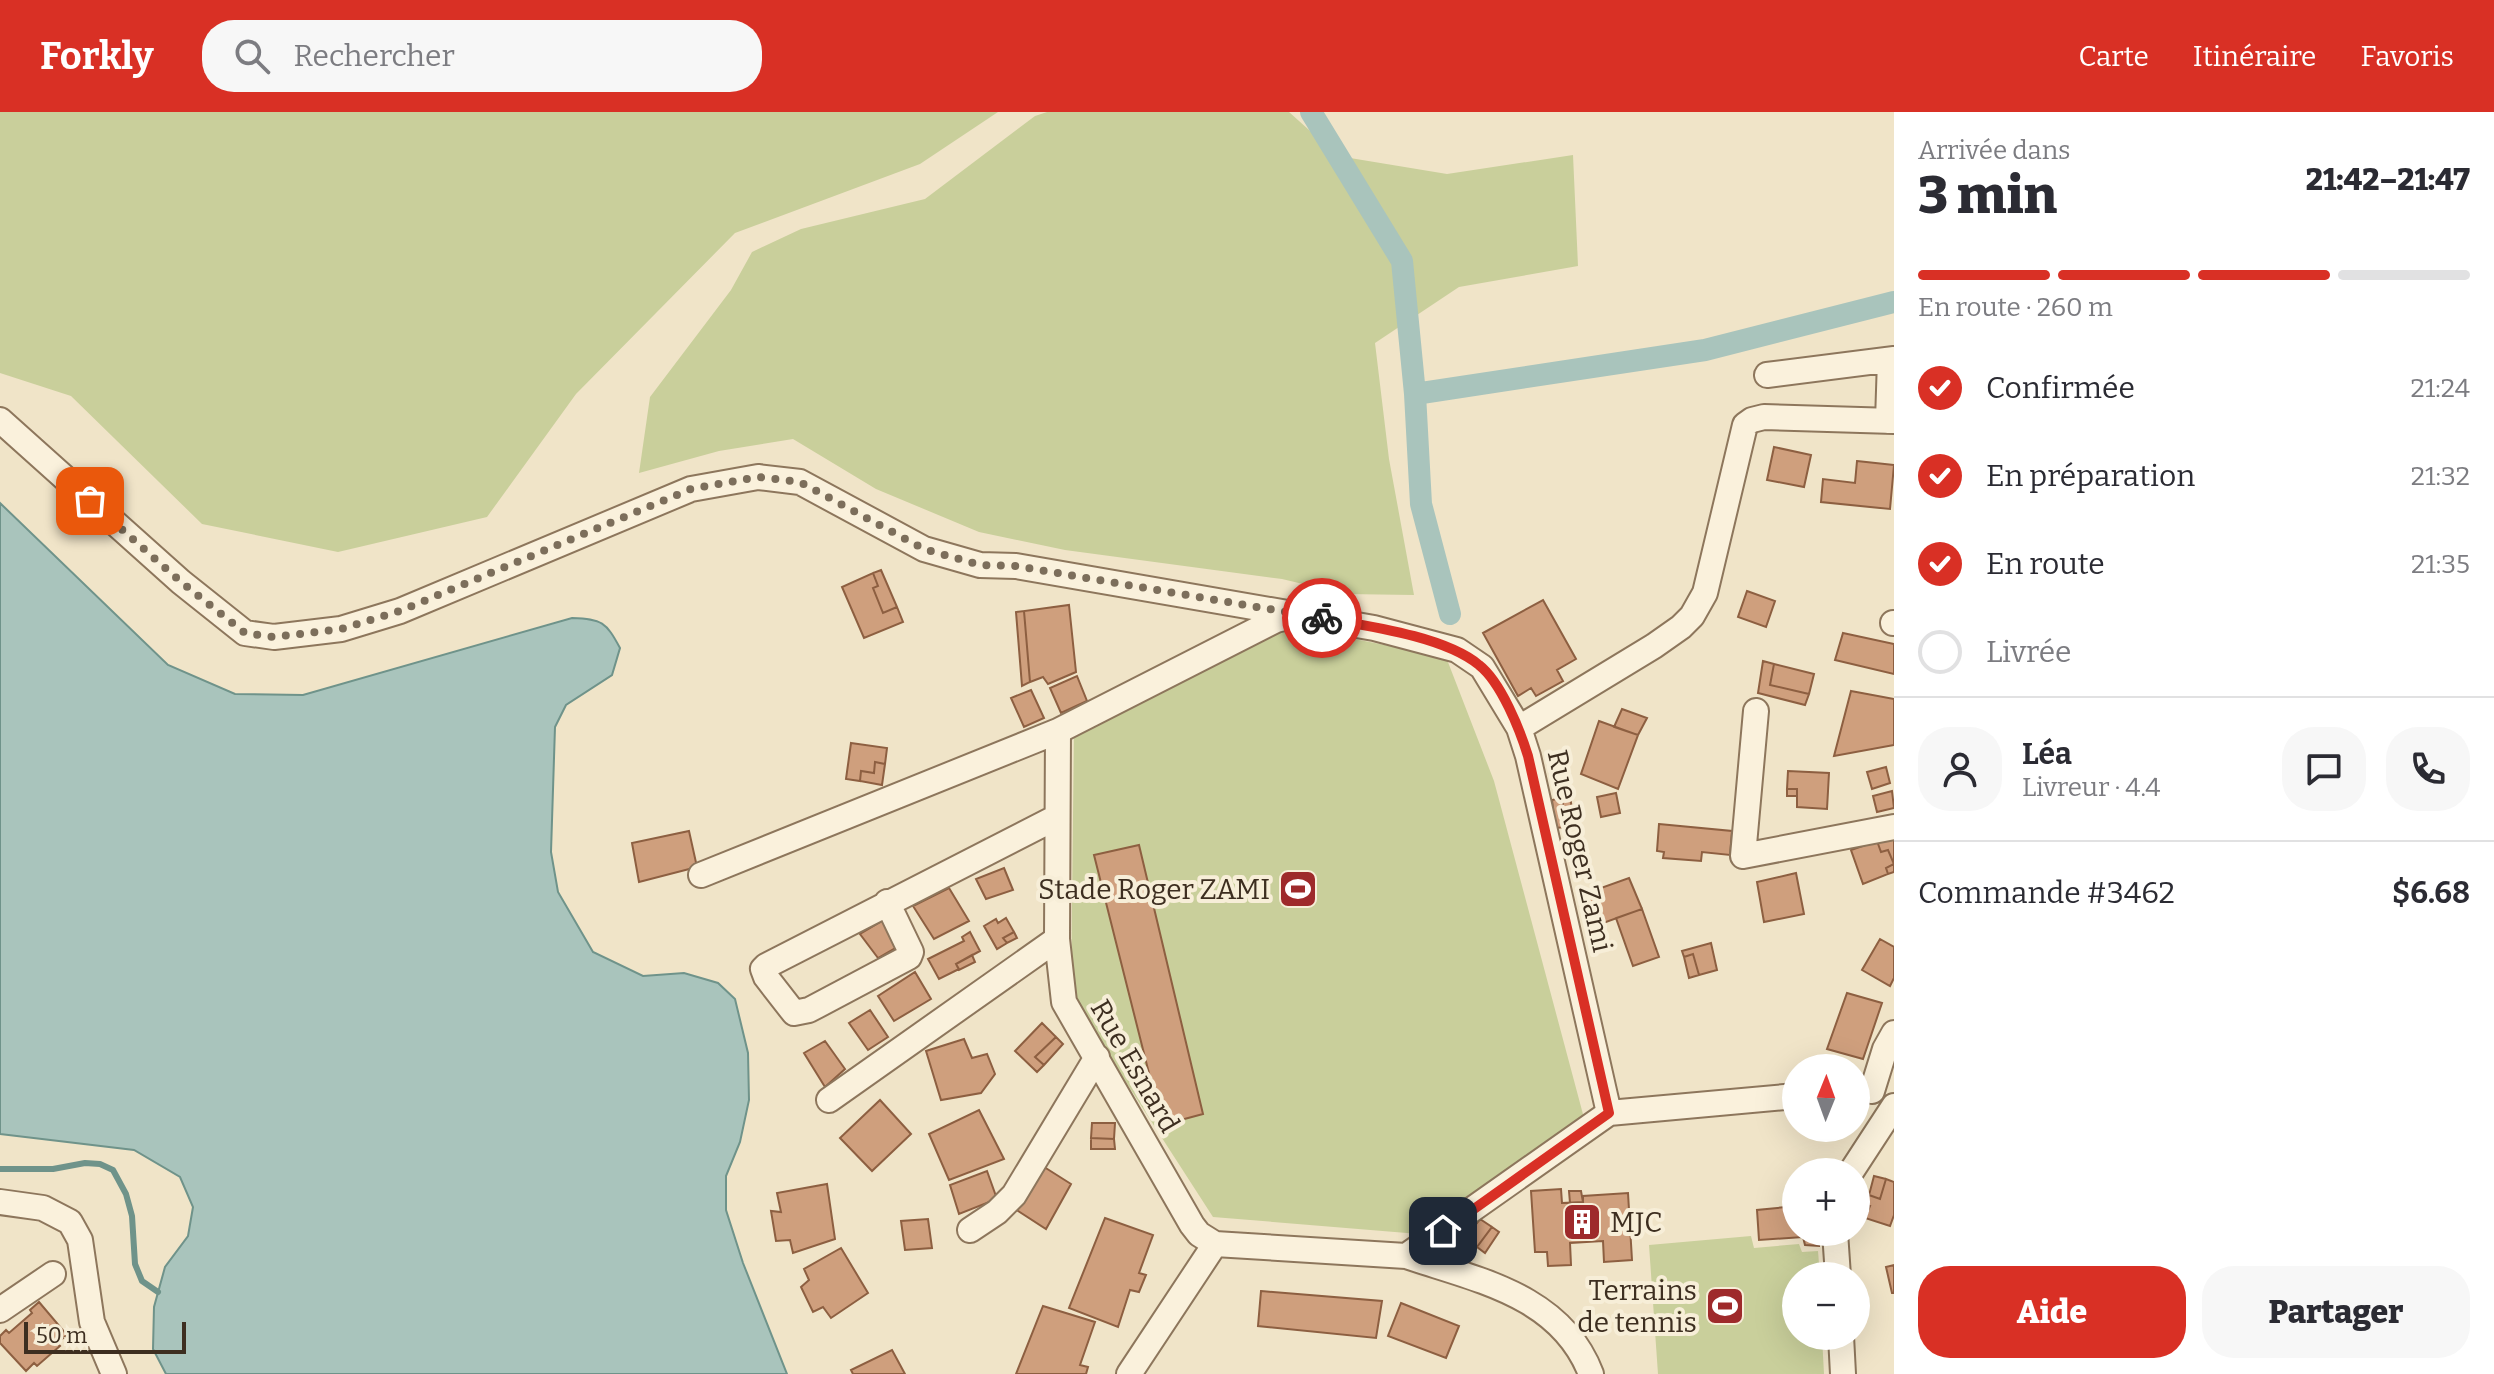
<!DOCTYPE html>
<html lang="fr">
<head>
<meta charset="utf-8">
<style>
	body { margin:0; font-family:Bitter,serif; background:#f7f7f7; color:#2b2b33; height:100vh; display:flex; flex-direction:column; font-size:30px; white-space:nowrap }
	* { box-sizing:border-box; margin:0 }
	p { font-size:26px; color:#7c7c81 }
	.icon { flex:none; width:44px; height:44px; fill:none; stroke:currentColor; stroke-width:2; stroke-linecap:round; stroke-linejoin:round }
	.map { position:relative; flex:1; overflow:hidden }
	.panel { display:flex; flex-direction:column; background:#fff; width:600px }
	.panel>* { flex:none }
	.needle { width:52px; rotate:1deg }
	.buttons { position:absolute; left:1782px; top:942px; display:grid; gap:16px }
	.buttons a { display:grid; place-items:center; width:88px; height:88px; border-radius:50%; background:#fff; box-shadow:0 8px 32px #0002; font-size:40px }
	.scale { position:absolute; left:24px; bottom:20px; width:162px; box-sizing:border-box; padding-left:8px; border:4px solid #3d2e20; border-top:0; font-size:22px; line-height:28px; white-space:nowrap; color:#3d2e20; -webkit-text-stroke:6px #f7eed8; paint-order:stroke }
	.pin { position:absolute; display:grid; place-items:center; width:68px; height:68px; color:#fff; margin:-34px; border-radius:16px; box-shadow:0 4px 12px #0006 }
	.courier { position:absolute; display:grid; place-items:center; width:80px; height:80px; margin:-40px; border:6px solid #d93025; border-radius:50%; background:#fff; color:#222; box-shadow:0 2px 10px #0007 }
	.head em { font-style:normal; font-weight:800 }
	.head div { display:flex; flex-direction:column-reverse }
	.head { display:flex; align-items:center; justify-content:space-between; height:136px; padding:0 24px }
	h1 { font-size:52px; font-weight:800; line-height:60px }
	.bar { display:grid; grid-template-columns:repeat(4,1fr); gap:12px 8px; align-content:center; height:96px; padding:0 24px }
	.bar i { height:10px; border-radius:6px; background:#e1e1e2 }
	.bar .active { background:#d93025 }
	.bar p { grid-column:span 4 }
	.line { display:flex; align-items:center; gap:20px; padding:0 24px; border-top:2px solid #e1e1e2 }
	.line div { flex:1 }
	.round { display:grid; place-items:center; flex:none; width:84px; height:84px; border-radius:32px; background:#f7f7f7 }
	ol { padding:0 24px; list-style:none }
	li { display:flex; align-items:center; gap:24px; height:88px }
	li p { margin-inline-start:auto }
	li .icon { padding:8px; border-radius:50%; background:#d93025; color:#fff; stroke-width:4 }
	li:last-child { color:#7c7c81 }
	li i { width:44px; height:44px; border:4px solid #e1e1e2; border-radius:50% }
	.cta { display:flex; gap:16px; margin-top:auto; padding:16px 24px }
	.cta a { flex:1; height:92px; border-radius:32px; background:#d93025; color:#fff; font-size:32px; font-weight:800; line-height:92px; text-align:center }
	.cta a+a { background:#f7f7f7; color:#2b2b33 }
	header { display:flex; align-items:center; gap:48px; box-sizing:border-box; height:112px; padding:0 40px; background:#d93025; color:#fff }
	header strong { font-size:38px }
	nav { display:flex; gap:44px; margin-inline-start:auto; font-size:28px }
	.search { width:560px; height:72px; background:#f7f7f7; display:flex; align-items:center; gap:20px; box-sizing:border-box; padding:0 28px; border-radius:32px; color:#7c7c81; font-size:30px }
	main { display:flex; flex:1; min-height:0 }
	.map>svg:first-child { display:block }
</style>
</head>
<body>
<header>
<strong>Forkly</strong>
<div class="search"><svg class="icon" aria-label="search" viewBox="0 0 24 24"><circle cx="10" cy="10" r="6"/><path d="M15 15l6 6"/></svg>Rechercher</div>
<nav><a>Carte</a><a>Itinéraire</a><a>Favoris</a></nav>
</header>
<main>
<div class="map">
<svg width="1894" height="1262" viewBox="0 0 1894 1262">
	<rect width="100%" height="100%" fill="#f0e4c8"/>
	<path fill="#c9cf9b" d="M0 0H998L920 52 735 121 576 282 487 405 338 440 202 412 71 284 0 261Z
		M1047 0H1289L1338 44 1447 62 1573 43 1578 154 1459 175 1375 231 1389 347 1414 483 1345 482 1282 467 1065 438 979 420 876 377 793 327 719 339 639 361 650 285 731 178 752 140 801 117 925 87 1035 4Z
		M1278 512 1446 545 1494 669 1584 1006 1419 1122 1213 1105 1071 885 1074 614Z
		M1751 1124 1754 1136 1799 1132 1802 1140 1818 1139 1820 1164H1796V1224H1822L1824 1262H1658L1649 1133Z"/>
	<path fill="#a9c4bc" stroke="#6f938a" stroke-width="2" d="M0 391 168 553 235 582 303 583 572 506C602 507 606 510 620 536L612 563 566 593 555 615 551 740 558 780 593 840 643 864 684 861 718 871 735 887 748 941 749 988 740 1030 726 1064V1098L743 1151 787 1262H166L153 1237 154 1195 165 1155 188 1124 193 1095 180 1065 134 1038 0 1022Z"/>
	<g fill="none" stroke-linecap="round" stroke-linejoin="round">
		<path stroke="#6f938a" stroke-width="6" d="M0 1057H53L85 1051 100 1052 113 1058 126 1082 132 1104 135 1152 142 1169 158 1180"/>
		<path stroke="#a9c4bc" stroke-width="22" d="M1311 0 1402 149 1415 282 1421 392 1450 502
			M1415 282 1705 238 1894 190"/>
	</g>
	<path fill="#cf9f7d" stroke="#8d5f41" stroke-width="2" d="M1774 335 1811 343 1804 375 1767 368Z
		M1857 349 1894 353 1890 397 1821 390 1823 367 1855 371Z
		M881 458 897 495 883 501 873 476 878 474 873 461Z
		M873 461 878 474 873 476 883 501 897 495 903 510 864 526 842 475Z
		M1747 479 1775 489 1766 515 1738 505Z
		M1543 488 1576 547 1557 558 1563 569 1536 584 1531 576 1518 584 1483 521Z
		M1069 493 1076 560 1048 572 1043 565 1030 570 1024 499Z
		M1024 499 1030 570 1022 574 1016 500Z
		M1843 521 1894 532V562L1835 548Z
		M1763 549 1774 552 1770 573 1809 582 1805 593 1758 581Z
		M1774 552 1814 562 1809 582 1770 573Z
		M1077 564 1087 589 1061 601 1050 576Z
		M1031 578 1044 606 1024 615 1011 586Z
		M1851 579 1894 587V633L1834 644Z
		M1622 597 1647 606 1638 623 1614 615Z
		M1599 609 1638 623 1618 677 1581 662Z
		M851 631 887 636 885 652 875 650 874 661 861 659 860 669 846 667Z
		M875 650 885 652 882 673 860 669 861 659 874 661Z
		M1886 655 1890 671 1872 677 1867 660Z
		M1788 659 1829 661 1827 697 1797 695V677H1787Z
		M1787 677H1797V684H1787Z
		M1892 679 1894 696 1877 700 1873 684Z
		M1616 681 1620 701 1601 705 1597 685Z
		M1570 685 1575 714 1566 715 1562 686Z
		M1562 686 1566 715 1555 716 1552 688Z
		M1659 712 1732 719 1730 743 1702 740 1701 749 1663 746 1664 740 1657 739Z
		M689 719 697 755 639 770 632 731Z
		M1894 724V760L1888 762 1886 756 1894 752 1888 738 1881 740 1877 729Z
		M1877 729 1881 740 1888 738 1894 752 1886 756 1888 762 1863 772 1851 738Z
		M1139 733 1203 1002 1162 1013 1094 743Z
		M1004 756 1013 778 986 787 976 767Z
		M1796 761 1804 802 1764 810 1757 770Z
		M1629 766 1642 797 1595 814 1584 782Z
		M949 776 969 809 934 827 913 794Z
		M1642 797 1659 845 1633 854 1616 806Z
		M887 806 904 831 878 846 860 822Z
		M1006 806 1014 820 1003 826 1007 831 997 837 984 814 996 807 998 811Z
		M970 820 980 839 956 852 959 857 939 867 928 847 964 829 962 825Z
		M1014 820 1017 826 1007 831 1003 826Z
		M1880 827 1894 835V866L1890 874 1862 858Z
		M1711 831 1717 858 1699 863 1693 842 1684 845 1682 839Z
		M1693 842 1699 863 1689 866 1684 845Z
		M972 843 975 850 959 858 956 852Z
		M915 860 931 887 894 909 878 884Z
		M1847 881 1882 891 1863 947 1827 937Z
		M870 898 888 925 868 938 849 911Z
		M1042 911 1056 925 1035 945 1044 953 1037 960 1015 939Z
		M1056 925 1063 932 1044 953 1035 945Z
		M964 927 972 946 987 942 995 962 981 981 941 988 926 939Z
		M825 929 845 957 825 975 804 941Z
		M880 988 911 1022 872 1059 840 1026Z
		M979 998 1004 1047 949 1068 929 1022Z
		M1092 1011H1115L1114 1027 1091 1026Z
		M1091 1026 1114 1027 1115 1037H1091Z
		M1041 1053 1071 1072 1046 1117 1015 1097Z
		M987 1059 997 1087 959 1102 950 1073Z
		M1874 1064 1886 1067 1880 1087 1869 1083Z
		M1886 1067 1894 1070V1103L1890 1114 1865 1106 1870 1094 1865 1093 1869 1083 1880 1087Z
		M827 1072 835 1127 793 1141 790 1128 776 1129 771 1099 781 1100 777 1081Z
		M1561 1077 1562 1091 1583 1090V1084L1628 1081 1632 1148 1604 1150 1603 1129 1570 1131 1571 1153 1548 1154 1547 1140H1535L1531 1079Z
		M1569 1079H1581L1583 1090 1570 1091Z
		M1796 1094V1120H1818L1819 1134 1805 1133 1803 1125 1759 1128 1757 1098Z
		M1105 1106 1153 1123 1139 1161 1146 1163 1139 1180 1130 1178 1118 1215 1069 1196Z
		M928 1107 932 1136 905 1138 901 1109Z
		M1480 1107 1492 1115 1477 1135 1465 1127Z
		M1492 1115 1499 1120 1485 1141 1477 1135Z
		M841 1136 868 1181 831 1206 823 1195 813 1200 801 1175 809 1168 804 1157Z
		M1894 1153V1181H1892L1886 1155Z
		M1261 1179 1382 1189 1376 1226 1258 1214Z
		M39 1190 67 1223 57 1231 60 1234 37 1254 34 1251 26 1259 0 1231V1224L6 1218 9 1221 32 1201 30 1198Z
		M1401 1191 1459 1214 1446 1246 1388 1224Z
		M1043 1194 1095 1210 1080 1253 1088 1255 1086 1262H1016Z
		M892 1238 905 1262H853L851 1258Z"/>
	<g fill="none" stroke-linecap="round" stroke-linejoin="round">
		<defs>
			<path id="minor" d="M1767 263 1894 247
				M0 308 181 470 245 521 274 525 341 517 400 499 691 377 758 365 800 370 924 437 980 453 1016 454 1374 516 1457 538 1482 555 1519 616
				M1888 309 1890 248
				M1297 503 1276 508 1058 619 1057 827 1064 890 1192 1113 1199 1122 1215 1132 1406 1144 1609 1001
				M1893 511H1894
				M1756 599 1743 744 1894 715
				M701 763 1058 619
				M887 790 911 840 909 845 809 898 794 901 766 865 763 857 766 854 1057 705
				M1872 979 1885 937 1894 921
				M1796 984 1609 1001 1528 644 1519 616 1654 534 1681 515 1692 504 1705 481 1745 313 1752 308 1764 305 1894 309
				M829 988 1057 827
				M1851 1060 1894 994
				M0 1090 43 1096 70 1110 80 1128 92 1210 114 1262
				M970 1118 997 1100 1014 1083 1097 945
				M1835 1120 1838 1164
				M1406 1144C1477 1168 1561 1183 1591 1262
				M0 1198 53 1162
				M1841 1224 1843 1262
				M1129 1262 1215 1132"/>
		</defs>
		<use href="#minor" stroke="#8d765c" stroke-width="28"/>
		<use href="#minor" stroke="#faf1dc" stroke-width="24"/>
	</g>
	<g fill="none" stroke-linecap="round" stroke-linejoin="round">
		<path stroke="#7c6e5b" stroke-width="8" stroke-dasharray="0 14.4" d="M90 389 181 470 245 521 274 525 341 517 400 499 691 377 758 365 800 370 924 437 980 453 1016 454 1322 506"/>
		<path stroke="#d93025" stroke-width="10" d="M1322 506C1367 514 1444 524 1479 553 1501 570 1520 618 1528 644L1609 1001 1443 1119"/>
	</g>
	<defs>
		<symbol id="stadium-square" viewBox="-11 -11 22 22"><rect x="-9" y="-9" width="18" height="18" rx="4" fill="#9e2a2b" stroke="#f7eed8"/><path d="M0-5a6.5 5 0 1 0 0 10a6.5 5 0 1 0 0-10ZM-3.5-1.8h7v3.6h-7Z" fill="#fff"/></symbol>
		<symbol id="building-square" viewBox="-11 -11 22 22"><rect x="-9" y="-9" width="18" height="18" rx="4" fill="#9e2a2b" stroke="#f7eed8"/><path d="M-4-6H4V6H1V3H-1V6H-4ZM-2.5-4.3h1.7v1.8h-1.7ZM.8-4.3h1.7v1.8H.8ZM-2.5-1h1.7V.8h-1.7ZM.8-1h1.7V.8H.8Z" fill="#fff"/></symbol>
	</defs>
	<g fill-rule="evenodd">
		<use href="#stadium-square" x="1276" y="755" width="44" height="44"/>
		<use href="#building-square" x="1560" y="1088" width="44" height="44"/>
		<use href="#stadium-square" x="1703" y="1172" width="44" height="44"/>
	</g>
	<g text-anchor="middle" dominant-baseline="central" stroke-width="8" stroke-linejoin="round" paint-order="stroke">
		<g font-size="28" fill="#3d2e20" stroke="#f7eed8">
			<text transform="translate(1580 739) rotate(77)">Rue Roger Zami</text>
			<text transform="translate(1135 954) rotate(60)">Rue Esnard</text>
		</g>
		<g font-size="28" fill="#3d2e20" stroke="#f7eed8" text-anchor="end">
			<text x="1270" y="777">Stade Roger ZAMI</text>
			<text x="1610" y="1110" text-anchor="start">MJC</text>
			<text x="1697" y="1178">Terrains<tspan x="1697" dy="32">de tennis</tspan></text>
		</g>
	</g>
</svg>
<div class="buttons">
<a><svg class="needle" viewBox="-14 -14 28 28"><path d="M0-13l5 13h-10z" fill="#e53935"/><path d="M0 13l5-13h-10z" fill="#7c7c81"/></svg></a>
<a>+</a>
<a>−</a>
</div>
<div class="scale">50 m</div>
<div class="pin" style="left:90px;top:389px;background:#ea580c"><svg class="icon" aria-label="bag" viewBox="0 0 24 24"><path d="M5 8h14l-1 12H6zM9 8a3 3 0 0 1 6 0"/></svg></div>
<div class="pin" style="left:1443px;top:1119px;background:#1f2937"><svg class="icon" aria-label="home" viewBox="0 0 24 24"><path d="M3 11l9-7 9 7M6 9v11h12V9"/></svg></div>
<div class="courier" style="left:1322px;top:506px"><svg class="icon" aria-label="bike" viewBox="0 0 24 24"><circle cx="6" cy="16" r="4"/><circle cx="18" cy="16" r="4"/><path d="M6 16l4-8h5l3 8M10 8l3 8H6M13 5h3"/></svg></div>
</div>
<section class="panel">
<div class="head"><div><h1>3 min</h1><p>Arrivée dans</p></div><em>21:42–21:47</em></div>
<div class="bar"><i class="active"></i><i class="active"></i><i class="active"></i><i></i><p>En route · 260 m</p></div>
<ol>
<li><svg class="icon" aria-label="check" viewBox="0 0 24 24"><path d="M5 12l5 5 9-10"/></svg>Confirmée<p>21:24</p></li>
<li><svg class="icon" aria-label="check" viewBox="0 0 24 24"><path d="M5 12l5 5 9-10"/></svg>En préparation<p>21:32</p></li>
<li><svg class="icon" aria-label="check" viewBox="0 0 24 24"><path d="M5 12l5 5 9-10"/></svg>En route<p>21:35</p></li>
<li><i></i>Livrée</li>
</ol>
<div class="line" style="height:144px"><a class="round"><svg class="icon" aria-label="person" viewBox="0 0 24 24"><circle cx="12" cy="8" r="4"/><path d="M4 21q1-7 8-7t8 7"/></svg></a><div><b>Léa</b><p>Livreur · 4.4</p></div><a class="round"><svg class="icon" aria-label="chat" viewBox="0 0 24 24"><path d="M4 5h16v11H9l-5 4z"/></svg></a><a class="round"><svg class="icon" aria-label="phone" viewBox="0 0 24 24"><path d="M5 4h4l2 5-3 2q2 4 5 5l2-3 5 2v4C11 20 4 13 5 4z"/></svg></a></div>
<div class="line" style="height:104px"><div>Commande #3462</div><b>$6.68</b></div>
<div class="cta"><a>Aide</a><a>Partager</a></div>
</section>
</main>
</body>
</html>
